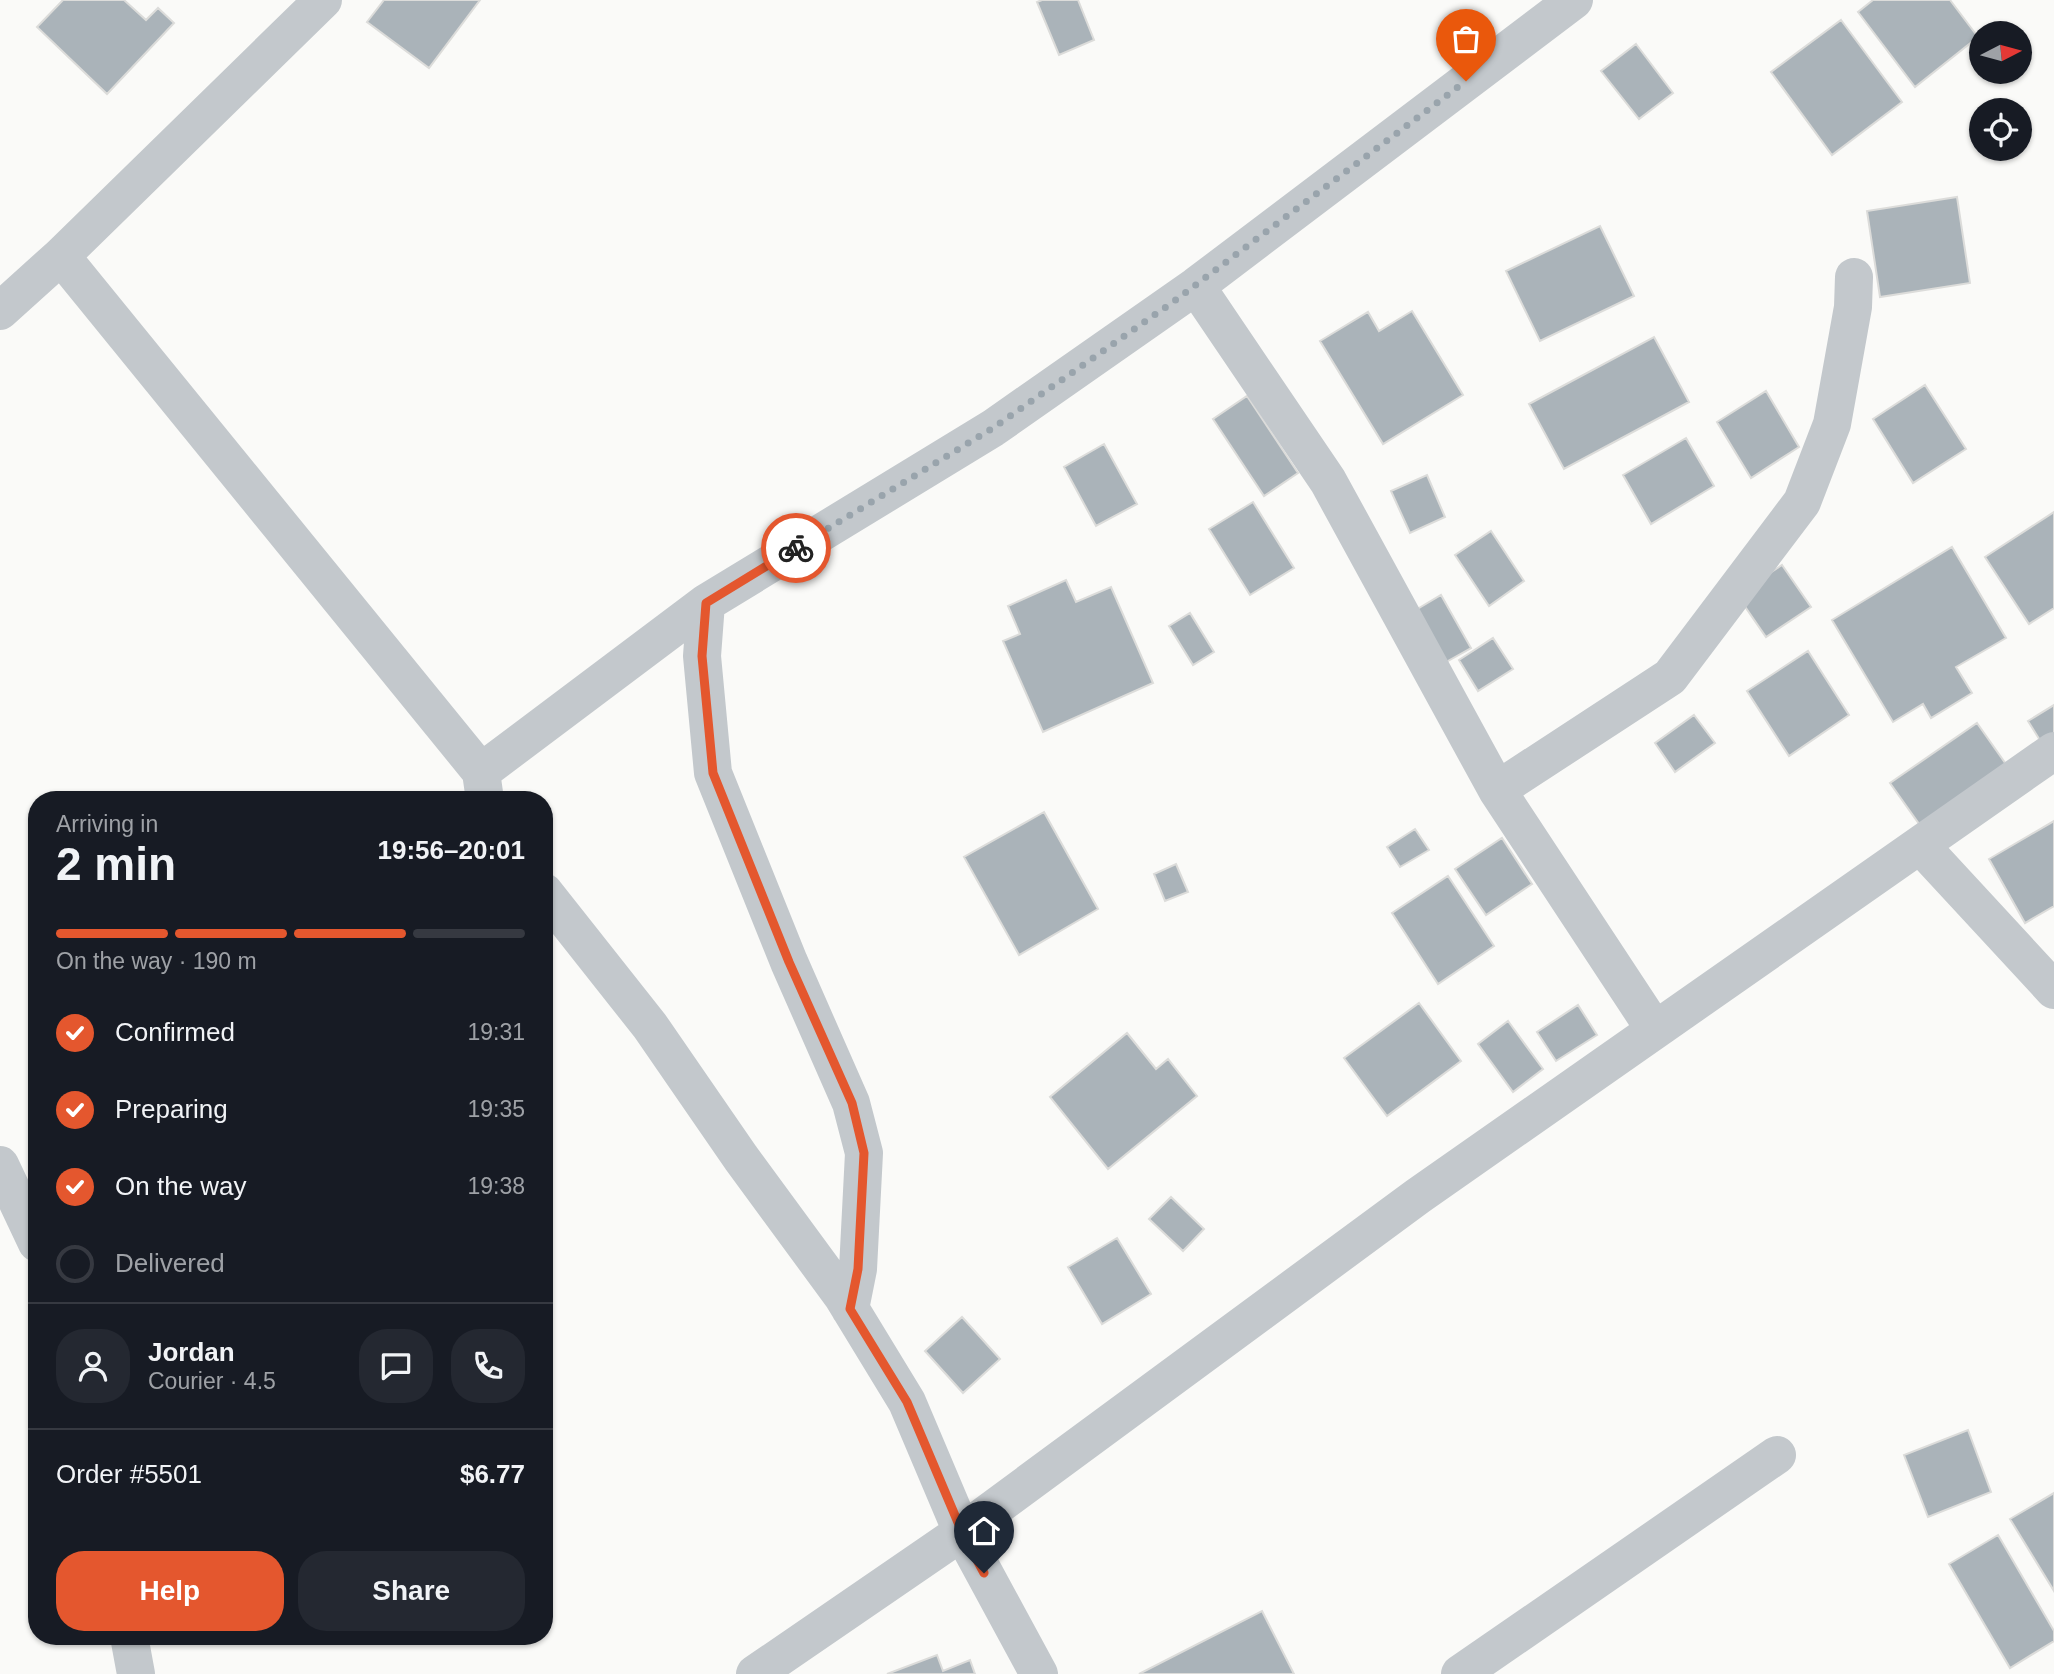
<!DOCTYPE html>
<html lang="en">
<head>
<meta charset="utf-8">
<style>
	body { margin:0; font-family:Helvetica,sans-serif; background:#242831; color:#f1f3f6; height:100vh; display:flex; flex-direction:column; font-size:26px; white-space:nowrap }
	* { box-sizing:border-box; margin:0 }
	p { font-size:23px; color:#9ea1a6 }
	.icon { flex:none; width:38px; height:38px; fill:none; stroke:currentColor; stroke-width:2; stroke-linecap:round; stroke-linejoin:round }
	.map { position:relative; flex:1; overflow:hidden }
	.details { position:absolute; left:28px; top:791px; width:525px; height:854px; display:flex; flex-direction:column; background:#171b24; border-radius:28px; box-shadow:0 2px 5px #0004 }
	.details>* { flex:none }
	.needle { width:46px; rotate:84deg }
	.fabs { position:absolute; left:1969px; top:21px; display:grid; gap:14px }
	.fabs a { display:grid; place-items:center; width:63px; height:63px; border-radius:50%; background:#171b24; box-shadow:0 2px 5px #0004; font-size:35px }
	.pin { position:absolute; display:grid; place-items:center; width:60px; height:60px; color:#fff; margin:-72px -30px; border-radius:50% 50% 50% 0; rotate:-45deg; box-shadow:0 0 7px #0007 }
	.pin .icon { rotate:45deg }
	.courier { position:absolute; display:grid; place-items:center; width:70px; height:70px; margin:-35px; border:5px solid #e4572e; border-radius:50%; background:#fff; color:#222; box-shadow:0 2px 9px #0007 }
	.overview em { font-style:normal; font-weight:800 }
	.overview div { display:flex; flex-direction:column-reverse }
	.overview { display:flex; align-items:center; justify-content:space-between; height:119px; padding:0 28px }
	h1 { font-size:46px; font-weight:800; line-height:52px }
	.bar { display:grid; grid-template-columns:repeat(4,1fr); gap:10px 7px; align-content:center; height:84px; padding:0 28px }
	.bar i { height:9px; border-radius:5px; background:#363941 }
	.bar .active { background:#e4572e }
	.bar p { grid-column:span 4 }
	.line { display:flex; align-items:center; gap:18px; padding:0 28px; border-top:2px solid #363941 }
	.line div { flex:1 }
	.round { display:grid; place-items:center; flex:none; width:74px; height:74px; border-radius:28px; background:#242831 }
	ol { padding:0 28px; list-style:none }
	li { display:flex; align-items:center; gap:21px; height:77px }
	li p { margin-inline-start:auto }
	li .icon { padding:7px; border-radius:50%; background:#e4572e; color:#fff; stroke-width:4 }
	li:last-child { color:#9ea1a6 }
	li i { width:38px; height:38px; border:4px solid #363941; border-radius:50% }
	.cta { display:flex; gap:14px; margin-top:auto; padding:14px 28px }
	.cta a { flex:1; height:80px; border-radius:28px; background:#e4572e; color:#fff; font-size:28px; font-weight:800; line-height:80px; text-align:center }
	.cta a+a { background:#242831; color:#f1f3f6 }
	.map>svg:first-child { display:block }
</style>
</head>
<body>
<div class="map">
<svg width="2054" height="1674" viewBox="0 0 2054 1674">
	<rect width="100%" height="100%" fill="#fafaf8"/>
	<path fill="#aab3b9" stroke="#dcdcda" stroke-width="2" d="M63 0H124L146 20 158 8 174 23 107 94 37 27Z
		M384 0H480L429 68 367 22Z
		M1042 0H1078L1094 40 1059 55 1037 2Z
		M1873 0H1950L1978 37 1915 87 1858 12Z
		M1841 20 1902 102 1832 155 1771 72Z
		M1636 44 1673 93 1639 119 1601 71Z
		M1957 197 1970 283 1880 297 1867 211Z
		M1600 226 1634 296 1540 341 1506 271Z
		M1412 311 1463 395 1383 444 1320 341 1368 312 1379 331Z
		M1654 337 1689 402 1564 469 1529 404Z
		M1925 385 1966 449 1913 483 1873 419Z
		M1766 391 1799 447 1751 478 1717 422Z
		M1247 396 1298 473 1264 496 1213 419Z
		M1686 438 1714 486 1651 524 1623 475Z
		M1104 444 1137 504 1096 526 1064 467Z
		M1427 475 1445 517 1410 533 1391 491Z
		M1253 502 1294 568 1250 595 1209 529Z
		M2054 512V608L2029 624 1985 557Z
		M1491 531 1524 581 1489 606 1455 555Z
		M1952 547 2006 638 1956 667 1972 693 1931 718 1923 704 1893 722 1832 620Z
		M1782 565 1811 607 1766 637 1737 595Z
		M1066 580 1076 602 1111 587 1153 683 1043 732 1003 641 1020 634 1008 606Z
		M1441 595 1471 648 1439 666 1409 614Z
		M1190 613 1214 652 1193 665 1169 626Z
		M1493 638 1513 669 1478 691 1459 660Z
		M1808 651 1849 715 1789 756 1747 691Z
		M2054 705V734L2041 742 2028 721Z
		M1694 715 1715 743 1675 772 1655 743Z
		M1977 723 2008 767 1922 828 1890 783Z
		M1044 812 1098 909 1019 955 964 857Z
		M2054 821V906L2025 923 1989 859Z
		M1415 829 1429 850 1400 867 1387 847Z
		M1502 838 1532 884 1486 915 1455 869Z
		M1176 864 1188 892 1165 901 1154 874Z
		M1448 876 1494 946 1438 984 1392 913Z
		M1419 1003 1461 1061 1387 1116 1344 1058Z
		M1578 1005 1597 1035 1556 1061 1537 1032Z
		M1508 1021 1543 1069 1513 1092 1478 1044Z
		M1127 1033 1156 1069 1168 1059 1197 1096 1108 1169 1050 1097Z
		M1171 1197 1204 1229 1183 1251 1149 1219Z
		M1117 1238 1151 1294 1102 1324 1068 1267Z
		M962 1317 1000 1359 963 1393 925 1351Z
		M1968 1430 1991 1492 1928 1517 1904 1455Z
		M2054 1493V1591L2010 1519Z
		M1998 1535 2054 1631V1641L2010 1668 1949 1564Z
		M1262 1611 1294 1674H1139Z
		M937 1655 943 1671 970 1660 975 1674H887Z"/>
	<g fill="none" stroke-linecap="round" stroke-linejoin="round">
		<path stroke="#c3c8cc" stroke-width="38" d="M61 256 481 772
			M1196 286 1328 481 1497 790 1655 1030
			M0 311 61 256 323 0
			M706 603 702 656 713 773 789 962 851 1103 864 1153 858 1269 850 1309
			M1497 790 1670 677 1802 502 1832 424 1853 307 1854 277
			M485 800 481 772 706 603 993 428 1196 286 1574 0
			M1920 845 2054 990
			M544 892 650 1026 741 1158 843 1297 907 1402 962 1532 1039 1674
			M0 1165 37 1243
			M129 1636 136 1674
			M755 1674 962 1532 1418 1196 2054 751
			M1460 1674 1777 1455"/>
	</g>
	<g fill="none" stroke-linecap="round" stroke-linejoin="round">
		<path stroke="#99a4ac" stroke-width="7" stroke-dasharray="0 12.6" d="M796 548 993 428 1173 302 1466 81"/>
		<path stroke="#e4572e" stroke-width="9" d="M796 548 706 603 702 656 713 773 789 962 852 1103 864 1153 858 1269 850 1309 907 1402 962 1532 984 1573"/>
	</g>
</svg>
<div class="fabs">
<a><svg class="needle" viewBox="-14 -14 28 28"><path d="M0-13l5 13h-10z" fill="#e53935"/><path d="M0 13l5-13h-10z" fill="#9ea1a6"/></svg></a>
<a><svg class="icon" aria-label="locate" viewBox="0 0 24 24"><circle cx="12" cy="12" r="6"/><path d="M12 2v4M12 18v4M2 12h4M18 12h4"/></svg></a>
</div>
<div class="pin" style="left:1466px;top:81px;background:#ea580c"><svg class="icon" aria-label="bag" viewBox="0 0 24 24"><path d="M5 8h14l-1 12H6zM9 8a3 3 0 0 1 6 0"/></svg></div>
<div class="pin" style="left:984px;top:1573px;background:#1f2937"><svg class="icon" aria-label="home" viewBox="0 0 24 24"><path d="M3 11l9-7 9 7M6 9v11h12V9"/></svg></div>
<div class="courier" style="left:796px;top:548px"><svg class="icon" aria-label="bike" viewBox="0 0 24 24"><circle cx="6" cy="16" r="4"/><circle cx="18" cy="16" r="4"/><path d="M6 16l4-8h5l3 8M10 8l3 8H6M13 5h3"/></svg></div>
<section class="details">
<div class="overview"><div><h1>2 min</h1><p>Arriving in</p></div><em>19:56–20:01</em></div>
<div class="bar"><i class="active"></i><i class="active"></i><i class="active"></i><i></i><p>On the way · 190 m</p></div>
<ol>
<li><svg class="icon" aria-label="check" viewBox="0 0 24 24"><path d="M5 12l5 5 9-10"/></svg>Confirmed<p>19:31</p></li>
<li><svg class="icon" aria-label="check" viewBox="0 0 24 24"><path d="M5 12l5 5 9-10"/></svg>Preparing<p>19:35</p></li>
<li><svg class="icon" aria-label="check" viewBox="0 0 24 24"><path d="M5 12l5 5 9-10"/></svg>On the way<p>19:38</p></li>
<li><i></i>Delivered</li>
</ol>
<div class="line" style="height:126px"><a class="round"><svg class="icon" aria-label="person" viewBox="0 0 24 24"><circle cx="12" cy="8" r="4"/><path d="M4 21q1-7 8-7t8 7"/></svg></a><div><b>Jordan</b><p>Courier · 4.5</p></div><a class="round"><svg class="icon" aria-label="chat" viewBox="0 0 24 24"><path d="M4 5h16v11H9l-5 4z"/></svg></a><a class="round"><svg class="icon" aria-label="phone" viewBox="0 0 24 24"><path d="M5 4h4l2 5-3 2q2 4 5 5l2-3 5 2v4C11 20 4 13 5 4z"/></svg></a></div>
<div class="line" style="height:91px"><div>Order #5501</div><b>$6.77</b></div>
<div class="cta"><a>Help</a><a>Share</a></div>
</section>
</div>
</body>
</html>
